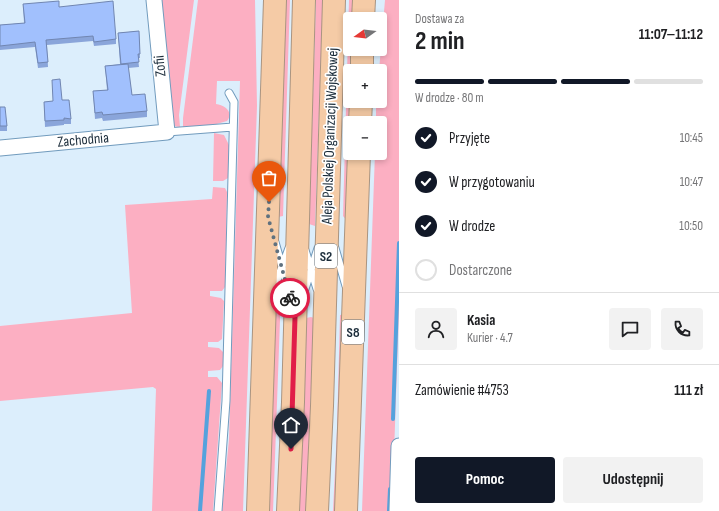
<!DOCTYPE html>
<html lang="pl">
<head>
<meta charset="utf-8">
<style>
	body { margin:0; font-family:"Sofia Sans Condensed",sans-serif; background:#f2f2f2; color:#202124; height:100vh; display:flex; flex-direction:column; font-size:15px; white-space:nowrap }
	* { box-sizing:border-box; margin:0 }
	p { font-size:13px; color:#757577 }
	.icon { flex:none; width:22px; height:22px; fill:none; stroke:currentColor; stroke-width:2; stroke-linecap:round; stroke-linejoin:round }
	.map { position:relative; flex:1; overflow:hidden }
	.drawer { display:flex; flex-direction:column; background:#fff; width:320px }
	.drawer>* { flex:none }
	.needle { width:26px; rotate:255deg }
	.tools { position:absolute; left:343px; top:12px; display:grid; gap:8px }
	.tools a { display:grid; place-items:center; width:44px; height:44px; border-radius:4px; background:#fff; box-shadow:0 2px 6px #0003; font-size:20px }
	.pin { position:absolute; display:grid; place-items:center; width:34px; height:34px; color:#fff; margin:-41px -17px; border-radius:50% 50% 50% 0; rotate:-45deg; box-shadow:0 0 4px #0007 }
	.pin .icon { rotate:45deg }
	.courier { position:absolute; display:grid; place-items:center; width:40px; height:40px; margin:-20px; border:3px solid #e11d48; border-radius:50%; background:#fff; color:#222; box-shadow:0 1px 5px #0007 }
	.overview em { font-style:normal; font-weight:700 }
	.overview div { display:flex; flex-direction:column-reverse }
	.overview { display:flex; align-items:center; justify-content:space-between; height:68px; padding:0 16px }
	h1 { font-size:26px; font-weight:700; line-height:30px }
	.bar { display:grid; grid-template-columns:repeat(4,1fr); gap:6px 4px; align-content:center; height:48px; padding:0 16px }
	.bar i { height:5px; border-radius:3px; background:#e0e0e0 }
	.bar .active { background:#111827 }
	.bar p { grid-column:span 4 }
	.line { display:flex; align-items:center; gap:10px; padding:0 16px; border-top:1px solid #e0e0e0 }
	.line div { flex:1 }
	.round { display:grid; place-items:center; flex:none; width:42px; height:42px; border-radius:4px; background:#f2f2f2 }
	ol { padding:0 16px; list-style:none }
	li { display:flex; align-items:center; gap:12px; height:44px }
	li p { margin-inline-start:auto }
	li .icon { padding:4px; border-radius:50%; background:#111827; color:#fff; stroke-width:4 }
	li:last-child { color:#757577 }
	li i { width:22px; height:22px; border:2px solid #e0e0e0; border-radius:50% }
	.cta { display:flex; gap:8px; margin-top:auto; padding:8px 16px }
	.cta a { flex:1; height:46px; border-radius:4px; background:#111827; color:#fff; font-size:16px; font-weight:700; line-height:46px; text-align:center }
	.cta a+a { background:#f2f2f2; color:#202124 }
	main { display:flex; flex:1; min-height:0 }
	.map>svg:first-child { display:block }
</style>
</head>
<body>
<main>
<div class="map">
<svg width="399" height="511" viewBox="0 0 399 511">
	<rect width="100%" height="100%" fill="#dceefc"/>
	<path fill="#fcafc2" d="M157 0H194L179 115 180 127 173 126Z
		M198 0H255L257 106 243 511H222L229 439 240 81H217L216 104C225 105 234 112 227 121L213 125 183 127V118Z
		M283 0H290L283 216 278 217Z
		M316 0H323L315 226 309 224Z
		M349 0H356V19H350V49H355L354 71H350V153L347 221 343 216Z
		M385 0H399V310L392 511H362L375 153H380V123H376V101H380L379 71Z
		M214 133 224 135 229 145 228 178 223 181H213Z
		M213 187 225 188 227 192 225 287 222 291H210V296L221 298 224 301 222 339 218 342H208V347L219 348 223 352V366L220 370 208 371V377H217L222 383 213 511H152L156 389 153 387 0 401V326L132 313 125 205 212 199Z
		M275 311 280 313V320L274 485 273 511H266Z
		M347 314 340 511H333L337 429 340 315Z
		M311 317 314 318 306 511H299L306 318Z"/>
	<g fill="none" stroke-linecap="round" stroke-linejoin="round">
		<path stroke="#54a2dd" stroke-width="4" d="M393 419 399 243
			M200 511 209 391
			M389 511 390 489"/>
		<defs>
			<path id="lane" d="M167 132 233 127
				M275 242 288 288
				M335 248 346 286
				M305 250 317 289
				M305 289 318 248
				M273 291 289 248
				M218 511 226 401 234 102 229 93"/>
			<path id="street" d="M0 148 167 132 154 0
				M397 511 399 446"/>
			<path id="highway" d="M363 19 364 0
				M362 71V49
				M360 123 361 101
				M258 511 275 0
				M288 511 293 402 304 0
				M317 511 322 406 334 0
				M346 511 359 153"/>
		</defs>
		<use href="#lane" stroke="#719bbd" stroke-width="9"/>
		<use href="#street" stroke="#719bbd" stroke-width="17"/>
		<use href="#highway" stroke="#a99481" stroke-width="24"/>
		<use href="#lane" stroke="#fff" stroke-width="7"/>
		<use href="#street" stroke="#fff" stroke-width="15"/>
		<use href="#highway" stroke="#f5cba6" stroke-width="22"/>
	</g>
	<path fill="#8aa5da" d="M23 4 59 7 116 39V44L94 46 93 41 47 45 48 67 38 68 35 47 0 50V25L24 23Z
		M139 31 140 58H138L139 67 128 68 132 95 147 111V117L103 121 102 118 95 119 93 91 107 90 105 66 120 64 118 33Z
		M62 100 71 119V124H64V125L45 127 44 102Z
		M0 107 7 126V131H0Z"/>
	<path fill="#a1c0fd" stroke="#7186b1" d="M59 1V7L113 1 116 39 94 42 93 36 46 40 48 62 38 63 35 42 0 46V25L25 23 23 4Z
		M139 31 140 54H138L139 62 121 64 118 33Z
		M128 64 132 95 145 94 147 111 103 115 102 112 95 113 93 91 108 90 105 66Z
		M60 79 62 100H69L71 119 64 118V120L45 121 44 102 53 101 52 80Z
		M0 107H5L7 126H0Z"/>
	<g fill="none" stroke-linecap="round" stroke-linejoin="round">
		<path stroke="#5f717f" stroke-width="4" stroke-dasharray="0 7.2" d="M269 202 268 217 290 298"/>
		<path stroke="#e11d48" stroke-width="5" d="M290 298 295 317 291 449"/>
	</g>
	<g text-anchor="middle" dominant-baseline="central" stroke-width="3.5" stroke-linejoin="round" paint-order="stroke">
		<g fill="#fff" stroke="#606c76" stroke-width="1">
			<rect x="315" y="244" width="22" height="24" rx="3"/>
			<rect x="342" y="320" width="22" height="24" rx="3"/>
		</g>
		<g font-size="14" font-weight="bold" fill="#1c2d3b">
			<text x="326" y="256">S2</text>
			<text x="353" y="332">S8</text>
		</g>
		<g font-size="15" fill="#1c2d3b" stroke="#fff">
			<text transform="translate(160 66) rotate(-95)">Zofii</text>
			<text transform="translate(330 136) rotate(-88)">Aleja Polskiej Organizacji Wojskowej</text>
			<text transform="translate(83 140) rotate(-5)">Zachodnia</text>
		</g>
	</g>
</svg>
<div class="tools">
<a><svg class="needle" viewBox="-14 -14 28 28"><path d="M0-13l5 13h-10z" fill="#e53935"/><path d="M0 13l5-13h-10z" fill="#757577"/></svg></a>
<a>+</a>
<a>−</a>
</div>
<div class="pin" style="left:269px;top:202px;background:#ea580c"><svg class="icon" aria-label="bag" viewBox="0 0 24 24"><path d="M5 8h14l-1 12H6zM9 8a3 3 0 0 1 6 0"/></svg></div>
<div class="pin" style="left:291px;top:449px;background:#1f2937"><svg class="icon" aria-label="home" viewBox="0 0 24 24"><path d="M3 11l9-7 9 7M6 9v11h12V9"/></svg></div>
<div class="courier" style="left:290px;top:298px"><svg class="icon" aria-label="bike" viewBox="0 0 24 24"><circle cx="6" cy="16" r="4"/><circle cx="18" cy="16" r="4"/><path d="M6 16l4-8h5l3 8M10 8l3 8H6M13 5h3"/></svg></div>
</div>
<section class="drawer">
<div class="overview"><div><h1>2 min</h1><p>Dostawa za</p></div><em>11:07–11:12</em></div>
<div class="bar"><i class="active"></i><i class="active"></i><i class="active"></i><i></i><p>W drodze · 80 m</p></div>
<ol>
<li><svg class="icon" aria-label="check" viewBox="0 0 24 24"><path d="M5 12l5 5 9-10"/></svg>Przyjęte<p>10:45</p></li>
<li><svg class="icon" aria-label="check" viewBox="0 0 24 24"><path d="M5 12l5 5 9-10"/></svg>W przygotowaniu<p>10:47</p></li>
<li><svg class="icon" aria-label="check" viewBox="0 0 24 24"><path d="M5 12l5 5 9-10"/></svg>W drodze<p>10:50</p></li>
<li><i></i>Dostarczone</li>
</ol>
<div class="line" style="height:72px"><a class="round"><svg class="icon" aria-label="person" viewBox="0 0 24 24"><circle cx="12" cy="8" r="4"/><path d="M4 21q1-7 8-7t8 7"/></svg></a><div><b>Kasia</b><p>Kurier · 4.7</p></div><a class="round"><svg class="icon" aria-label="chat" viewBox="0 0 24 24"><path d="M4 5h16v11H9l-5 4z"/></svg></a><a class="round"><svg class="icon" aria-label="phone" viewBox="0 0 24 24"><path d="M5 4h4l2 5-3 2q2 4 5 5l2-3 5 2v4C11 20 4 13 5 4z"/></svg></a></div>
<div class="line" style="height:52px"><div>Zamówienie #4753</div><b>111 zł</b></div>
<div class="cta"><a>Pomoc</a><a>Udostępnij</a></div>
</section>
</main>
</body>
</html>
